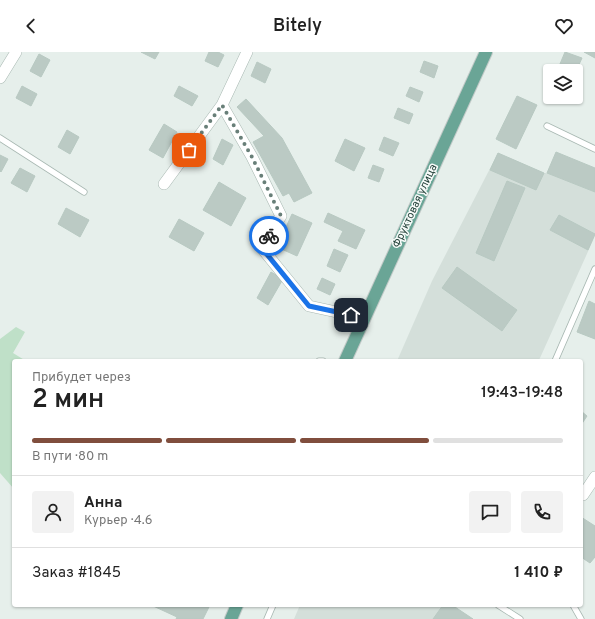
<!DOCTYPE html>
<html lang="ru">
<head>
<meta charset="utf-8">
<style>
	body { margin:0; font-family:Overpass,sans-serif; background:#f2f2f2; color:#222; height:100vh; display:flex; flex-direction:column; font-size:15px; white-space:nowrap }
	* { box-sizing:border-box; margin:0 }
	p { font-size:13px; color:#767676 }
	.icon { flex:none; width:22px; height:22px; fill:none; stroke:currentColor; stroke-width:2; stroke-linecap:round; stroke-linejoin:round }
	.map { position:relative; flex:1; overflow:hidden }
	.panel { position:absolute; left:12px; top:307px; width:571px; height:248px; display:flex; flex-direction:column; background:#fff; border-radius:4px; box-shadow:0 1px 3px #0004 }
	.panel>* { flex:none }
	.buttons { position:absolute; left:543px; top:12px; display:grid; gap:8px }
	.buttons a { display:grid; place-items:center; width:40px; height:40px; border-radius:4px; background:#fff; box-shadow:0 1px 3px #0004; font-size:20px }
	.pin { position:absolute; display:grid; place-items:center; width:34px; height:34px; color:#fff; margin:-17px; border-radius:8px; box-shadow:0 2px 6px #0006 }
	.courier { position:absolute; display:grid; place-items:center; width:40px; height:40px; margin:-20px; border:3px solid #1a73e8; border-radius:50%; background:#fff; color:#222; box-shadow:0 1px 5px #0007 }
	.summary em { font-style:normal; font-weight:600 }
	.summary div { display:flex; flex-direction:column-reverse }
	.summary { display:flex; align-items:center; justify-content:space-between; height:68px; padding:0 20px }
	h1 { font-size:26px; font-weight:600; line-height:30px }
	.bar { display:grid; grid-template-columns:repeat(4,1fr); gap:6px 4px; align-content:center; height:48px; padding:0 20px }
	.bar i { height:5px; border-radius:3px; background:#e0e0e0 }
	.bar .current { background:#804e3d }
	.bar p { grid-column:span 4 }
	.line { display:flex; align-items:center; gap:10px; padding:0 20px; border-top:1px solid #e0e0e0 }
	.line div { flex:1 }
	.round { display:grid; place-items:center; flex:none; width:42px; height:42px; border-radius:4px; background:#f2f2f2 }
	header { display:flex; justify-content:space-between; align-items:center; height:52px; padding:0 20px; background:#fff; font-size:18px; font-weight:600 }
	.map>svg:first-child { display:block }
</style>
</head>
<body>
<header><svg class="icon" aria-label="back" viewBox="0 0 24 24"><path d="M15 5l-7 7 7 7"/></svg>Bitely<svg class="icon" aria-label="heart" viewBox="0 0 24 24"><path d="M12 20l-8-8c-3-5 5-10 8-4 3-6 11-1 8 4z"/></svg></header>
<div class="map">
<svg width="595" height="567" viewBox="0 0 595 567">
	<rect width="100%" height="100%" fill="#e6efeb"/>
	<path fill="#d4dfda" d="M498 101 544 121H547L595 140V184L540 306 538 309H397L432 229Z
		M300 553H452L473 567H294Z"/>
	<path fill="#bfe0c8" d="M16 275 25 280 13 301 26 309H14V437L0 421V287Z"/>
	<path fill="#bbcac4" stroke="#b8c9c2" d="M141 0H159L155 7Z
		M209 0H218L224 3 218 15 205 9Z
		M565 0 582 6 576 19H557Z
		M584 0H595V6Z
		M39 2 50 8 41 25 30 19Z
		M424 9 438 14 434 26 420 20Z
		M257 10 271 17 265 31 251 24Z
		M22 34 37 42 31 54 16 46Z
		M179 34 198 44 192 54 174 44Z
		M410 35 423 40 419 50 406 44Z
		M517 44 537 53 516 97 496 87Z
		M246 47 282 86 312 141 294 150 289 141 283 144 253 90 264 84 237 55Z
		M398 56 413 62 409 72 394 66Z
		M164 72 177 80 163 106 149 98Z
		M67 78 79 85 70 102 58 95Z
		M384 85 399 91 393 104 379 98Z
		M222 87 233 93 223 113 213 107Z
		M345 87 365 96 354 119 335 109Z
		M556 100 595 116V140L547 121Z
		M498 101 544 121 536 138 490 118Z
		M0 103 8 107 1 120 0 119Z
		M373 113 384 117 379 130 368 126Z
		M20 116 35 124 27 140 11 131Z
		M507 129 525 136 494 209 476 201Z
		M219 130 246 146 231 174 203 158Z
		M66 156 89 168 80 185 58 172Z
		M328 161 365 178 356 197 338 189 343 179 324 170Z
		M292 162 312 171 297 204 277 195Z
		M559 163 595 182 588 198 550 178Z
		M179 167 204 181 194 199 169 185Z
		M334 197 348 203 340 220 327 214Z
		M457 215 517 258 502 279 442 236Z
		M271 220 283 227 268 253 257 246Z
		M322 226 335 232 330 243 317 237Z
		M589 249 595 252V287L577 280Z
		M581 359 587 364 581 373Z
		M581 465 595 474V505L590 511 581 505Z
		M151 553H210L203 567H176L177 565Z
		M443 553H452L473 567H433Z"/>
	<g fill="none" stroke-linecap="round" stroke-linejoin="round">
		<defs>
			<path id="service" d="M547 74 595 97
				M0 86 84 140
				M319 309H323
				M555 309 595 217
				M498 553 520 567
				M573 553 581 567
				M267 567 273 553"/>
			<path id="minor" d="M0 26 16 0
				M222 53 252 105 281 164 261 195 309 254 364 266
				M164 132 222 53 247 0
				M583 443 595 425"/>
			<path id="primary" d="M345 309 486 0
				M231 567 237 553"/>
		</defs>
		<use href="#service" stroke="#a8b8b2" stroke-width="7"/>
		<use href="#minor" stroke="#a8b8b2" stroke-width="12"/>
		<use href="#primary" stroke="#c2cac8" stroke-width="14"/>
		<use href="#service" stroke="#fff" stroke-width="5.5"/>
		<use href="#minor" stroke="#fff" stroke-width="11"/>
		<use href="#primary" stroke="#6aa596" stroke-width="12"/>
	</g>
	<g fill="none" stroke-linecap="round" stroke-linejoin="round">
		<path stroke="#687f78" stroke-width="4" stroke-dasharray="0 7.2" d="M189 98 222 53 252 105 281 164 269 184"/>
		<path stroke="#1a73e8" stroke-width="5" d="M269 184 261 195 309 254 351 263"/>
	</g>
	<g text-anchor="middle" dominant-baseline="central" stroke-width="3" stroke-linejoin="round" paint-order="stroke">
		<g font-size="11" fill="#24423a" stroke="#f7fbf9">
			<text transform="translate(415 154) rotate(-65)">Фруктовая улица</text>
		</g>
	</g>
</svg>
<div class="buttons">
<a><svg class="icon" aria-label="layers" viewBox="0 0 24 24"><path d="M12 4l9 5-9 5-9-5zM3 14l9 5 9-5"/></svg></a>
</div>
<div class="pin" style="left:189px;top:98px;background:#ea580c"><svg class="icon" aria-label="bag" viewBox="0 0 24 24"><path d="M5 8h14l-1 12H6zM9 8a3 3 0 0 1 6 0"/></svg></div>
<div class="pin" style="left:351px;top:263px;background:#1f2937"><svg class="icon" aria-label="home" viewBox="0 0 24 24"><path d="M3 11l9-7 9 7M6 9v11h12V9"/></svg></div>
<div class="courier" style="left:269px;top:184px"><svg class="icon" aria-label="bike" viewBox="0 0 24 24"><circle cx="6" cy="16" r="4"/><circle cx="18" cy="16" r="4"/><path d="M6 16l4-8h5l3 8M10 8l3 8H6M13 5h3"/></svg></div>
<section class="panel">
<div class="summary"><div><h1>2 мин</h1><p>Прибудет через</p></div><em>19:43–19:48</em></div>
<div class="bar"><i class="current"></i><i class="current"></i><i class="current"></i><i></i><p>В пути · 80 m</p></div>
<div class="line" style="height:72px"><a class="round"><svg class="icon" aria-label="person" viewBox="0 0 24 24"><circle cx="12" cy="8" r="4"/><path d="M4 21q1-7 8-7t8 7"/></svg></a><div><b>Анна</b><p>Курьер · 4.6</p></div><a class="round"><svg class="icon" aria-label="chat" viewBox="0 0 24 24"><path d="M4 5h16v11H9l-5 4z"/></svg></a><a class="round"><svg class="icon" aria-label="phone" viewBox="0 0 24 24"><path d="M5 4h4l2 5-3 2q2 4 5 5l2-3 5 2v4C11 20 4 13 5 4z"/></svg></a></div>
<div class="line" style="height:52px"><div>Заказ #1845</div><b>1 410 ₽</b></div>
</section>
</div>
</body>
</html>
